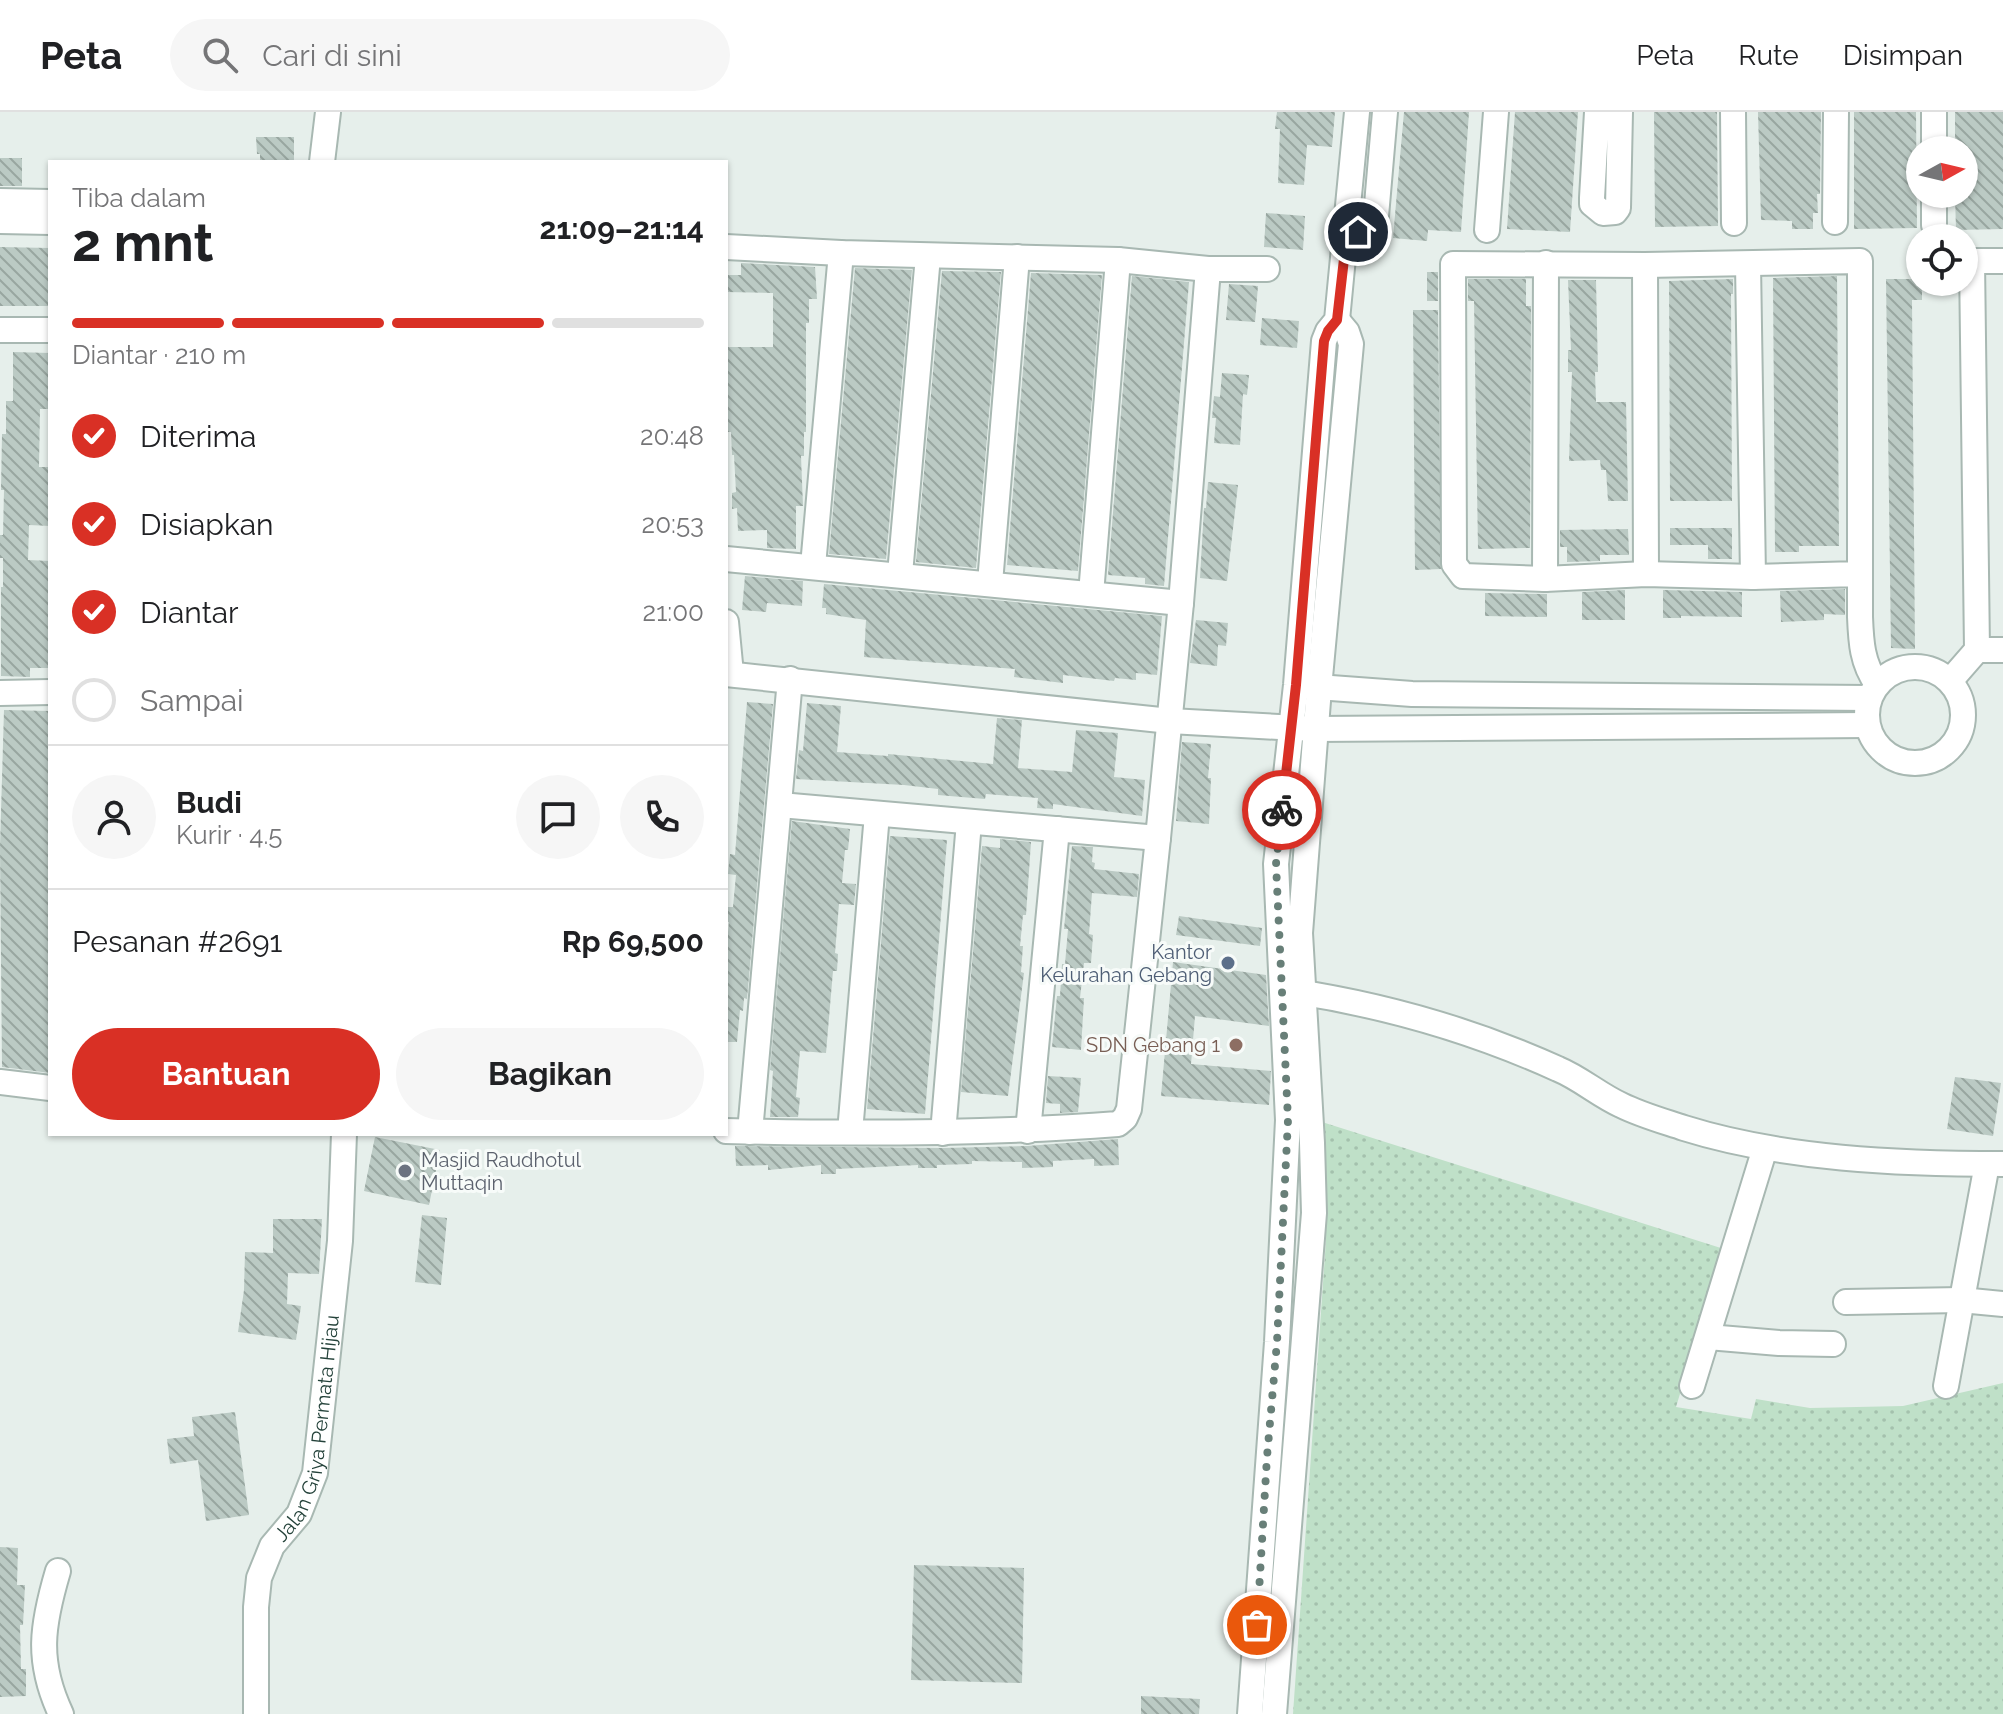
<!DOCTYPE html>
<html lang="id">
<head>
<meta charset="utf-8">
<style>
	body { margin:0; font-family:Raleway,sans-serif; background:#f6f6f6; color:#202124; height:100vh; display:flex; flex-direction:column; font-size:30px; white-space:nowrap }
	* { box-sizing:border-box; margin:0 }
	p { font-size:26px; color:#757577 }
	.icon { flex:none; width:44px; height:44px; fill:none; stroke:currentColor; stroke-width:2; stroke-linecap:round; stroke-linejoin:round }
	.map { position:relative; flex:1; overflow:hidden }
	.drawer { position:absolute; left:48px; top:48px; width:680px; height:976px; display:flex; flex-direction:column; background:#fff; border-radius:0px; box-shadow:0 2px 6px #0004 }
	.drawer>* { flex:none }
	.needle { width:52px; rotate:82deg }
	.fabs { position:absolute; left:1906px; top:24px; display:grid; gap:16px }
	.fabs a { display:grid; place-items:center; width:72px; height:72px; border-radius:50%; background:#fff; box-shadow:0 2px 6px #0004; font-size:40px }
	.pin { position:absolute; display:grid; place-items:center; width:68px; height:68px; color:#fff; margin:-34px; border:4px solid #fff; border-radius:50%; box-shadow:0 2px 8px #0007 }
	.courier { position:absolute; display:grid; place-items:center; width:80px; height:80px; margin:-40px; border:6px solid #d93025; border-radius:50%; background:#fff; color:#222; box-shadow:0 2px 10px #0007 }
	.headline em { font-style:normal; font-weight:700 }
	.headline div { display:flex; flex-direction:column-reverse }
	.headline { display:flex; align-items:center; justify-content:space-between; height:136px; padding:0 24px }
	h1 { font-size:52px; font-weight:700; line-height:60px }
	.bar { display:grid; grid-template-columns:repeat(4,1fr); gap:12px 8px; align-content:center; height:96px; padding:0 24px }
	.bar i { height:10px; border-radius:6px; background:#e0e0e0 }
	.bar .on { background:#d93025 }
	.bar p { grid-column:span 4 }
	.line { display:flex; align-items:center; gap:20px; padding:0 24px; border-top:2px solid #e0e0e0 }
	.line div { flex:1 }
	.round { display:grid; place-items:center; flex:none; width:84px; height:84px; border-radius:42px; background:#f6f6f6 }
	ol { padding:0 24px; list-style:none }
	li { display:flex; align-items:center; gap:24px; height:88px }
	li p { margin-inline-start:auto }
	li .icon { padding:8px; border-radius:50%; background:#d93025; color:#fff; stroke-width:4 }
	li:last-child { color:#757577 }
	li i { width:44px; height:44px; border:4px solid #e0e0e0; border-radius:50% }
	.action { display:flex; gap:16px; margin-top:auto; padding:16px 24px }
	.action a { flex:1; height:92px; border-radius:48px; background:#d93025; color:#fff; font-size:32px; font-weight:700; line-height:92px; text-align:center }
	.action a+a { background:#f6f6f6; color:#202124 }
	header { display:flex; align-items:center; gap:48px; box-sizing:border-box; height:112px; padding:0 40px; background:#fff; border-bottom:2px solid #e0e0e0 }
	header strong { font-size:38px }
	nav { display:flex; gap:44px; margin-inline-start:auto; font-size:28px }
	.search { width:560px; height:72px; background:#f6f6f6; display:flex; align-items:center; gap:20px; box-sizing:border-box; padding:0 28px; border-radius:44px; color:#757577; font-size:30px }
	.map>svg:first-child { display:block }
</style>
</head>
<body>
<header>
<strong>Peta</strong>
<div class="search"><svg class="icon" aria-label="search" viewBox="0 0 24 24"><circle cx="10" cy="10" r="6"/><path d="M15 15l6 6"/></svg>Cari di sini</div>
<nav><a>Peta</a><a>Rute</a><a>Disimpan</a></nav>
</header>
<div class="map">
<svg width="2003" height="1602" viewBox="0 0 2003 1602">
	<defs>
		<pattern id="grass-dots" width="8" height="8" patternUnits="userSpaceOnUse" patternTransform="scale(2)"><rect width="8" height="8" fill="#bfe0c8"/><path d="M2 2h.1M6 6h.1" fill="none" stroke="#a4c1ad" stroke-width="1.8" stroke-linecap="round"/></pattern>
		<pattern id="building-back-hatch" width="6" height="6" patternUnits="userSpaceOnUse" patternTransform="scale(2)"><rect width="6" height="6" fill="#bbcac4"/><path d="M-1 5l2 2M0 0l6 6M5-1l2 2" fill="none" stroke="#98a6a0"/></pattern>
	</defs>
	<rect width="100%" height="100%" fill="#e6efeb"/>
	<path fill="url(#grass-dots)" d="M1322 1010 1724 1137 1676 1295 1751 1307 1756 1287 1810 1296 1903 1294 2003 1271V1602H1293L1326 1128Z"/>
	<path fill="url(#building-back-hatch)" d="M1277 0H1335L1332 35 1307 33 1304 73 1278 71 1280 17H1275Z
		M1404 0H1469L1461 120 1428 118 1427 129 1393 126Z
		M1515 0H1578L1570 120 1507 117Z
		M1654 0H1717L1718 114 1655 115Z
		M1758 0H1821L1820 82H1817L1818 101H1813V117H1792V109L1761 108Z
		M1854 0H1916L1917 116 1854 117Z
		M1955 0H2003V117L1956 118 1955 83H1964V38H1955Z
		M256 25H294V50H260V42H257Z
		M0 46H22V74H0Z
		M1266 101 1305 104 1303 138 1264 135Z
		M0 135 50 136V194H0Z
		M741 151 815 155 817 187H809V211H806V320H804V344H801L803 394H796V437L767 436V418L738 419 737 396 732 397V381L736 380 734 343H732L731 320H728L726 296V235H773V181L726 180V163H741Z
		M855 156 912 158 886 447 829 442Z
		M942 159 1001 160 976 456 916 450Z
		M1427 160H1438V189H1427Z
		M1031 161 1102 163 1078 459 1007 453Z
		M1132 164 1189 170 1164 474 1145 472V466L1108 463Z
		M1837 164 1839 434H1799V440H1775L1773 166Z
		M1468 167H1526V194H1531L1530 436 1478 437 1474 189H1468Z
		M1733 167V182H1731L1732 389H1670L1669 169Z
		M1886 167H1920L1922 170V188H1912L1915 537 1891 536Z
		M1568 168H1596L1598 260H1595L1596 290H1626L1628 389H1608L1606 358H1601L1600 348 1569 349 1572 260H1568V238H1571Z
		M1229 172 1258 174 1255 210 1226 208Z
		M1413 198H1438L1441 457 1415 458Z
		M1262 206 1299 209 1297 236 1260 233Z
		M13 240 50 241V297H40L39 355H50V414L29 413 28 448 50 449V556H30V565L1 564V475H3V446H0V423H3L4 378H1L2 322H6V289H13Z
		M1222 261 1249 263 1247 283 1243 282 1240 333 1214 331 1216 306H1212L1214 284 1220 285Z
		M1208 370 1238 373 1227 469 1200 466 1204 396H1206Z
		M1670 416H1732V447H1708V433H1670Z
		M1628 417 1629 443H1600V449L1567 450V435H1560V418Z
		M745 464 803 469 802 494 767 491 766 500 742 498Z
		M824 472 1162 504 1157 563 1136 561V568L1115 566 1114 569 1063 563V571L1014 565 1015 557 864 545 866 508 826 502V496H822Z
		M1845 477V503L1824 502V508L1781 510 1780 479Z
		M1625 478V508H1582V480Z
		M1663 478 1742 480V505L1681 504V506H1663Z
		M1485 481 1547 482V505L1485 504Z
		M1196 508 1228 511 1226 534 1218 533 1217 554 1190 551Z
		M747 590 773 592 747 887 744 886 743 899 740 898 737 930H726V841L729 810H727L728 795H733L736 763 728 762 730 742 735 743Z
		M807 591 841 594 837 640 888 644V642L993 652 997 606 1022 608 1018 656 1072 660 1076 618 1118 621 1114 665 1145 668 1142 704 1053 692V697L1037 696 1038 686 986 682 985 687 938 683V677L904 673 796 667 799 638 803 639Z
		M4 598 50 599V961L2 955 0 735Z
		M1182 630 1211 632 1208 666H1211L1209 712 1176 709Z
		M792 709 850 717 848 738H845L842 771 856 772 854 793 839 792 835 841 838 842 837 859H833L826 941 800 939 796 985 800 986 798 1005H770L773 959 770 958Z
		M890 724 947 728 925 1002 867 997Z
		M1000 727 1031 730 1026 803H1023L1020 834H1023L1021 860 1024 861 1008 984 961 980 982 734 1000 736Z
		M1072 734 1093 735 1092 750 1095 751 1094 757 1139 762 1137 785 1092 781 1089 822 1093 823 1091 851H1084L1080 886H1084L1081 938 1052 935 1057 884H1060L1062 852H1065L1068 817H1064Z
		M1179 804 1262 816 1260 834 1176 823Z
		M1173 850 1266 863 1269 914 1195 904 1191 952 1271 959 1269 993 1161 984Z
		M1048 964 1081 966 1078 1000 1060 1001V992L1046 991Z
		M1955 965 2001 971 1993 1024 1947 1017Z
		M375 1025 440 1038 429 1093 364 1079Z
		M1118 1027 1119 1053 1094 1054V1047L1053 1049V1055L1022 1056V1050L972 1049V1052L937 1053V1056H918V1053L836 1057V1062H821V1053L768 1058V1053L736 1054 735 1034 943 1036 1027 1034Z
		M422 1103 447 1106 441 1173 415 1170Z
		M273 1107H322L319 1162 288 1161 287 1192 301 1194 296 1228 238 1220 244 1178 245 1140 273 1141Z
		M235 1300 249 1403 206 1409 198 1348 170 1352 167 1327 194 1324 192 1305Z
		M0 1435 18 1436 17 1473H25L23 1513H20L21 1557H26V1584L0 1585Z
		M914 1453 1024 1456 1022 1571 911 1568Z
		M1141 1584 1200 1587 1199 1602H1141Z"/>
	<g fill="none" stroke-linecap="round" stroke-linejoin="round">
		<defs>
			<g id="minor">
				<path d="M1597 0 1592 86V92L1603 101 1615 100 1618 96 1620 0"/>
				<path d="M1733 0 1734 111"/>
				<path d="M1934 0V38"/>
				<path d="M322 50 328 0"/>
				<path d="M1934 82V113"/>
				<path d="M0 89 50 90"/>
				<path d="M0 109 50 110"/>
				<path d="M1835 110 1836 0"/>
				<path d="M1487 118 1496 0"/>
				<path d="M1347 121C1362 120 1368 116 1376 104L1385 0"/>
				<path d="M726 135 841 141 1118 148 1208 157H1267"/>
				<path d="M1964 149H2003"/>
				<path d="M1748 152 1753 465"/>
				<path d="M1645 153 1646 462"/>
				<path d="M0 218H50"/>
				<path d="M726 447 1181 491"/>
				<path d="M813 454 841 141"/>
				<path d="M900 462 928 144"/>
				<path d="M1858 462 1753 465 1646 462 1545 467 1463 464 1454 452 1453 152 1645 153 1860 149V505C1861 530 1862 551 1877 572"/>
				<path d="M1545 467 1546 151"/>
				<path d="M990 471 1017 145"/>
				<path d="M1091 482 1118 148"/>
				<path d="M726 510 731 562"/>
				<path d="M1977 538H2003"/>
				<circle cx="1915" cy="603" r="48"/>
				<path d="M726 562 1170 609 1315 617 1867 613"/>
				<path d="M1950 569 1977 538 1972 149"/>
				<path d="M1304 574 1412 582 1869 586"/>
				<path d="M0 581 50 580"/>
				<path d="M780 693 1158 726 1181 491 1208 157"/>
				<path d="M1291 879C1385 893 1472 918 1558 957 1580 966 1599 983 1621 993 1641 1003 1663 1009 1684 1016 1783 1047 1899 1052 2003 1052"/>
				<path d="M0 970 50 976"/>
				<path d="M726 1019C857 1022 987 1022 1118 1012L1125 1006 1129 997 1158 726"/>
				<path d="M1028 1019 1057 717"/>
				<path d="M750 1020 790 567"/>
				<path d="M850 1020 877 702"/>
				<path d="M943 1021 969 710"/>
				<path d="M1846 1190 1961 1188 2003 1192"/>
				<path d="M1708 1225 1779 1231 1833 1232"/>
				<path d="M1692 1274 1765 1036"/>
				<path d="M1946 1274 1987 1052"/>
				<path d="M58 1459C42 1513 36 1549 61 1602"/>
				<path id="s1" d="M256 1602V1495L259 1466 272 1434 299 1402 315 1361 340 1129 344 1022"/>
				<path d="M1250 1602 1277 1230 1288 1008 1276 752 1296 573 1324 229 1328 219 1337 208 1357 0"/>
				<path d="M1274 1602 1314 1101 1312 1031 1300 821 1319 576 1351 232 1347 220 1337 208"/>
			</g>
		</defs>
		<use href="#minor" stroke="#a8b8b2" stroke-width="28"/>
		<use href="#minor" stroke="#fff" stroke-width="24"/>
	</g>
	<g fill="none" stroke-linecap="round" stroke-linejoin="round">
		<path stroke="#687f78" stroke-width="8" stroke-dasharray="0 14.4" d="M1257 1513 1267 1345 1277 1230 1288 1008 1276 752 1282 698"/>
		<path stroke="#d93025" stroke-width="10" d="M1282 698 1296 573 1324 229 1328 219 1337 208 1347 121 1358 120"/>
	</g>
	<circle fill="#5c6f8a" stroke="#f7fbf9" stroke-width="3" cx="1228" cy="851" r="8"/>
	<circle fill="#8d6e63" stroke="#f7fbf9" stroke-width="3" cx="1236" cy="933" r="8"/>
	<circle fill="#6b7280" stroke="#f7fbf9" stroke-width="3" cx="405" cy="1059" r="8"/>
	<g text-anchor="middle" dominant-baseline="central" stroke-width="6" stroke-linejoin="round" paint-order="stroke">
		<g font-size="20" fill="#4e5e75" stroke="#f7fbf9" text-anchor="end">
			<text x="1212" y="840">Kantor<tspan x="1212" dy="23">Kelurahan Gebang</tspan></text>
		</g>
		<g font-size="20" fill="#785e54" stroke="#f7fbf9" text-anchor="end">
			<text x="1220" y="933">SDN Gebang 1</text>
		</g>
		<g font-size="20" fill="#5b616d" stroke="#f7fbf9" text-anchor="start">
			<text x="421" y="1048">Masjid Raudhotul<tspan x="421" dy="23">Muttaqin</tspan></text>
		</g>
		<g font-size="20" fill="#24423a" stroke="#f7fbf9">
			<text stroke="none"><textPath href="#s1" startOffset="298">Jalan Griya Permata Hijau</textPath></text>
		</g>
	</g>
</svg>
<div class="fabs">
<a><svg class="needle" viewBox="-14 -14 28 28"><path d="M0-13l5 13h-10z" fill="#e53935"/><path d="M0 13l5-13h-10z" fill="#757577"/></svg></a>
<a><svg class="icon" aria-label="locate" viewBox="0 0 24 24"><circle cx="12" cy="12" r="6"/><path d="M12 2v4M12 18v4M2 12h4M18 12h4"/></svg></a>
</div>
<div class="pin" style="left:1257px;top:1513px;background:#ea580c"><svg class="icon" aria-label="bag" viewBox="0 0 24 24"><path d="M5 8h14l-1 12H6zM9 8a3 3 0 0 1 6 0"/></svg></div>
<div class="pin" style="left:1358px;top:120px;background:#1f2937"><svg class="icon" aria-label="home" viewBox="0 0 24 24"><path d="M3 11l9-7 9 7M6 9v11h12V9"/></svg></div>
<div class="courier" style="left:1282px;top:698px"><svg class="icon" aria-label="bike" viewBox="0 0 24 24"><circle cx="6" cy="16" r="4"/><circle cx="18" cy="16" r="4"/><path d="M6 16l4-8h5l3 8M10 8l3 8H6M13 5h3"/></svg></div>
<section class="drawer">
<div class="headline"><div><h1>2 mnt</h1><p>Tiba dalam</p></div><em>21:09–21:14</em></div>
<div class="bar"><i class="on"></i><i class="on"></i><i class="on"></i><i></i><p>Diantar · 210 m</p></div>
<ol>
<li><svg class="icon" aria-label="check" viewBox="0 0 24 24"><path d="M5 12l5 5 9-10"/></svg>Diterima<p>20:48</p></li>
<li><svg class="icon" aria-label="check" viewBox="0 0 24 24"><path d="M5 12l5 5 9-10"/></svg>Disiapkan<p>20:53</p></li>
<li><svg class="icon" aria-label="check" viewBox="0 0 24 24"><path d="M5 12l5 5 9-10"/></svg>Diantar<p>21:00</p></li>
<li><i></i>Sampai</li>
</ol>
<div class="line" style="height:144px"><a class="round"><svg class="icon" aria-label="person" viewBox="0 0 24 24"><circle cx="12" cy="8" r="4"/><path d="M4 21q1-7 8-7t8 7"/></svg></a><div><b>Budi</b><p>Kurir · 4.5</p></div><a class="round"><svg class="icon" aria-label="chat" viewBox="0 0 24 24"><path d="M4 5h16v11H9l-5 4z"/></svg></a><a class="round"><svg class="icon" aria-label="phone" viewBox="0 0 24 24"><path d="M5 4h4l2 5-3 2q2 4 5 5l2-3 5 2v4C11 20 4 13 5 4z"/></svg></a></div>
<div class="line" style="height:104px"><div>Pesanan #2691</div><b>Rp 69,500</b></div>
<div class="action"><a>Bantuan</a><a>Bagikan</a></div>
</section>
</div>
</body>
</html>
